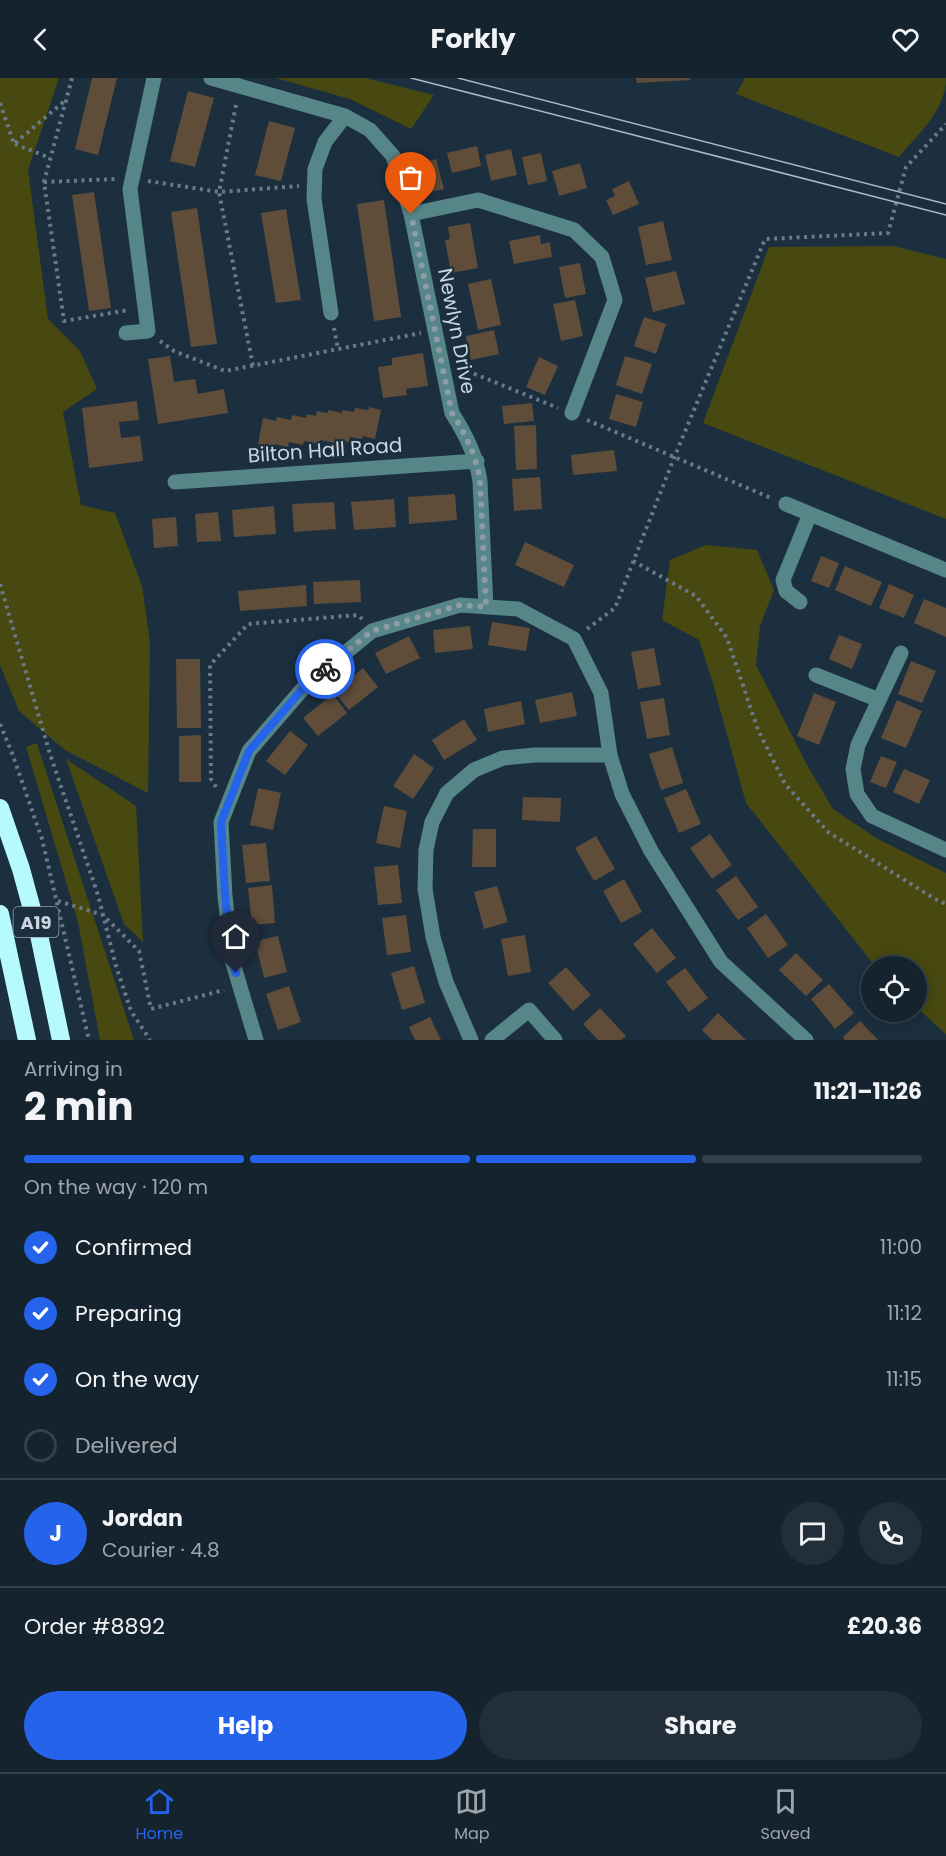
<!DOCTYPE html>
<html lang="en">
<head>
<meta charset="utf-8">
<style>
	body { margin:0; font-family:Poppins,sans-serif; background:#222f3b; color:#f1f3f6; height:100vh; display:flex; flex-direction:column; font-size:22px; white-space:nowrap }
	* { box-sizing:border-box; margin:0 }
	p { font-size:20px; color:#9da4aa }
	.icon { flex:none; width:33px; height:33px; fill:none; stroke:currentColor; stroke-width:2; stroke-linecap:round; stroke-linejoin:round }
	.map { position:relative; height:962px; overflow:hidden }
	.panel { display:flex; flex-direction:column; background:#15232f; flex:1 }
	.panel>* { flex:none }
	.tools { position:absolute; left:861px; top:878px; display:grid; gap:12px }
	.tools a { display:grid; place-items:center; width:66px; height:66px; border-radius:50%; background:#15232f; box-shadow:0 3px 15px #0003,0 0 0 2px #34404b; font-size:30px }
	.pin { position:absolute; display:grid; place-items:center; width:51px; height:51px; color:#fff; margin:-62px -26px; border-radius:50% 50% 50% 0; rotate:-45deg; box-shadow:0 0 6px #0007 }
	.pin .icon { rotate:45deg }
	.courier { position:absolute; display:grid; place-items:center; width:60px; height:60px; margin:-30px; border:4px solid #2563eb; border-radius:50%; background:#fff; color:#222; box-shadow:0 2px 8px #0007 }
	.headline em { font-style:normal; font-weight:700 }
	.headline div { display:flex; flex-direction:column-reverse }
	.headline { display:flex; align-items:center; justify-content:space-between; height:102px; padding:0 24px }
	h1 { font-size:39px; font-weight:700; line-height:45px }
	.bar { display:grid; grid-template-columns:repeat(4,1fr); gap:9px 6px; align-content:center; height:72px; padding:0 24px }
	.bar i { height:8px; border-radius:4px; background:#34404b }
	.bar .active { background:#2563eb }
	.bar p { grid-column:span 4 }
	.line { display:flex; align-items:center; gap:15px; padding:0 24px; border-top:2px solid #34404b }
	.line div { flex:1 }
	.round { display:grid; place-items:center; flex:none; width:63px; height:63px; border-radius:32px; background:#222f3b }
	ol { padding:0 24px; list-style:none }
	li { display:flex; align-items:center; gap:18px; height:66px }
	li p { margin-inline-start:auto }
	li .icon { padding:6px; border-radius:50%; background:#2563eb; color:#fff; stroke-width:4 }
	li:last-child { color:#9da4aa }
	li i { width:33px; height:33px; border:3px solid #34404b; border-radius:50% }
	.cta { display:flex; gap:12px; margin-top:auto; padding:12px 24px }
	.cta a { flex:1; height:69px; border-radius:36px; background:#2563eb; color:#fff; font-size:24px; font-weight:700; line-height:69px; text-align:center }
	.cta a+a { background:#222f3b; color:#f1f3f6 }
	header { display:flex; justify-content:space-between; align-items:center; height:78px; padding:0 24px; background:#15232f; font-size:27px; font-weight:700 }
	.tabs { display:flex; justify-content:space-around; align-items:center; height:84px; border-top:2px solid #34404b; background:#15232f; font-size:16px; color:#9da4aa }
	.tabs a { display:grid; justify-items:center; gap:3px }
	.tabs .active { color:#2563eb }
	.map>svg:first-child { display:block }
</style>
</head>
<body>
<header><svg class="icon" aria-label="back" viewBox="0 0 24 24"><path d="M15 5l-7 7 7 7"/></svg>Forkly<svg class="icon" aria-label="heart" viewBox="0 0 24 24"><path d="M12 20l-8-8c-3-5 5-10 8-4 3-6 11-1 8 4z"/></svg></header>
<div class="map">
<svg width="946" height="962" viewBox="0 0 946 962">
	<rect width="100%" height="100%" fill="#1c2f3f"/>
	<path fill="#474910" d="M0 0H59L28 92 48 241 80 273 97 311 63 334 81 427 115 435 142 508 150 564 148 715 65 672 19 633 0 587Z
		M276 0H365L434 17 411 51 350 21Z
		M745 0H946C946 32 919 55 899 79L736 16Z
		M893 168 946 181V441L703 345 769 169Z
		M706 467 757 472 774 512 760 548 756 587 807 687 833 731 876 760 946 795V956L917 930 916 888H875L746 725 712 602 699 562 662 542 670 482Z
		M37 665V666L134 962H100L78 844 26 669Z
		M66 681 136 728 143 864 124 846Z"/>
	<path fill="#5f4d3a" d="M92 0H117L98 77 75 71Z
		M636 0H690V2L637 5Z
		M188 13 214 20 195 89 170 83Z
		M269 43 295 50 281 103 255 97Z
		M477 68 481 88 452 95 447 75Z
		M511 71 517 97 491 103 485 77Z
		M541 75 547 103 528 107 522 79Z
		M436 81 444 111 427 115 419 85Z
		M580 85 587 110 559 118 552 93Z
		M629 103 639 126 613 137 606 122 615 118 612 111Z
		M94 114 111 230 89 233 72 117Z
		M384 122 401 239 374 243 357 126Z
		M197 130 217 266 191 269 171 134Z
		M286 131 301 222 276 225 261 135Z
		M663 143 672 182 646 187 638 149Z
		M470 145 478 190 451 195 445 162 450 161 448 149Z
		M540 157 541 166 550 164 552 179 514 186 509 163Z
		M580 185 586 216 565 220 559 189Z
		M676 193 685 226 653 234 645 200Z
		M491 201 501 247 478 252 468 206Z
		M575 222 583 258 561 263 553 226Z
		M644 239 666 246 656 276 634 268Z
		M494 252 499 276 471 282 466 258Z
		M423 275 428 308 406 311 407 317 383 320 378 289 392 287V280Z
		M170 278 174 304 195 301 198 316 224 311 228 335 158 346 148 281Z
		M625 278 652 286 642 316 616 307Z
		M539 279 558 288 545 317 526 309Z
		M616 316 643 324 636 349 609 341Z
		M137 323 139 342 119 344 121 360 140 358 143 383 89 390 82 330Z
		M532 325 534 343 504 346 502 328Z
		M369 329 381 332 375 361 363 358 362 361 350 359 349 364 335 361 334 365 320 362 319 366 304 363 303 367 289 364 288 369 275 366 274 369 258 366 263 340 276 343 277 339 291 342 292 337 306 340 307 336 316 338 317 333 327 335 329 332 342 335V332L354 334 355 330 368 332Z
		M536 347 537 391 516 392 514 348Z
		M614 372 617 393 573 397 571 377Z
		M540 399 542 431 514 433 512 401Z
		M455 416 457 442 409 446 408 419Z
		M394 421 396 449 354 452 351 424Z
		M334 424 336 451 294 454 292 426Z
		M274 428 276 456 234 459 232 432Z
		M218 434 221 463 197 464 195 436Z
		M176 439 178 468 154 470 152 441Z
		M525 464 574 487 564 509 515 487Z
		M821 478 839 485 829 510 811 503Z
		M845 488 882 504 871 528 835 512Z
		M360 502 361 524 314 526 313 504Z
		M889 506 914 517 904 540 879 530Z
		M306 507 307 528 240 533 238 513Z
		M924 521 946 530V559L914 545Z
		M492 544 530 550 526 573 488 567Z
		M470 548 473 571 435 575 433 552Z
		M839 557 862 566 852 591 829 581Z
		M409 558 420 580 386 596 375 575Z
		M654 570 661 607 638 611 631 574Z
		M176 581H200L201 650H177Z
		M911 583 936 593 922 625 898 616Z
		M363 590 378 609 349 632 334 614Z
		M572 614 577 638 540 645 535 622Z
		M814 615 836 624 819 667 797 658Z
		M333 616 347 635 318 658 303 640Z
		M664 620 670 657 647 661 640 624Z
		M897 622 922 633 906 670 881 660Z
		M521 623 525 646 488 654 484 631Z
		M464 641 477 662 444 682 432 662Z
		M290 653 308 667 285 697 266 683Z
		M201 657V704H179V658Z
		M672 669 683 705 661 712 649 676Z
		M414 676 434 690 413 721 393 708Z
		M881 678 897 684 886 710 870 704Z
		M904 691 930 702 919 726 893 714Z
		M258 710 281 715 273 752 250 747Z
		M686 711 701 746 679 755 664 720Z
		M523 719 561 720 560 744 522 742Z
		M384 728 407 733 400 770 376 765Z
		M473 751H496V789H472Z
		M710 756 732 787 712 801 690 770Z
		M596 758 615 791 594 803 575 770Z
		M266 765 270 803 246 805 242 767Z
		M398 787 402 825 378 827 374 789Z
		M736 798 758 829 738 842 716 812Z
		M624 801 642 834 621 845 603 813Z
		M272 807 275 845 252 847 248 810Z
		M497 808 508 844 484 851 474 814Z
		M766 836 788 867 768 880 747 850Z
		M406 837 411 874 387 877 382 840Z
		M652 850 676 880 657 895 633 866Z
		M525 857 531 894 508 898 501 861Z
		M278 858 287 894 264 900 255 863Z
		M796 875 823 902 806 918 779 892Z
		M414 888 425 925 402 932 391 895Z
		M566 889 591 917 573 933 548 905Z
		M685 890 708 920 689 934 666 904Z
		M829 906 854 935 835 951 811 921Z
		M289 908 301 944 278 952 266 916Z
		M600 930 626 958 621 962H598L583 946Z
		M718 935 746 962H712L702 952Z
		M430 939 441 962H415L409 949Z
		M860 943 878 962H845L843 959Z"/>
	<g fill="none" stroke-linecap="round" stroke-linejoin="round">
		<path stroke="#6a7a87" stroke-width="4" stroke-dasharray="3 4.5" stroke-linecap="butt" d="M72 0 44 104 64 243 129 232
			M0 25 14 66 67 21
			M236 27 219 114 253 288
			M15 66 50 80
			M148 103 219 114 299 108
			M44 104 117 101
			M334 250 338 271
			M160 263 174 273 225 293 421 255
			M460 290 558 330
			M587 342 771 420
			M633 483 696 518 727 560 758 652 785 706 828 754 935 821 946 826
			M0 506 50 676 98 817 116 888 131 933 150 962
			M587 551 615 530 674 380 765 161 888 155 906 89 946 46
			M0 646 12 675 42 761 89 962
			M216 709 211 701 210 587 248 546 358 537 362 541
			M58 823 103 837 139 873 151 931 224 912"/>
		<path stroke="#578688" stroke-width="15" d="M211 0 345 38 370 52 393 78 411 136 452 335C466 357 476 377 480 403L486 529
			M411 136 478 122 574 152 602 179 615 222 572 335
			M331 235 314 121 315 91 325 64 345 38
			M126 255 148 253 130 111 154 0
			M175 404 477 383
			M786 426 946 492
			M800 524 786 513 783 502 810 436
			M901 575 858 667 853 691 857 716 872 738 946 772
			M816 597 879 622
			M256 962 232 882 225 818 221 744 249 673 306 607 372 553 460 527 518 531 574 561 601 615 610 677 622 716 651 773 721 884 806 962
			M471 962 446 904 433 859 425 811 426 772 432 744 447 715 474 692 503 680 535 677H610
			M492 962 529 932 555 962"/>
		<path stroke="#b6fafd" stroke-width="18" d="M0 730 21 791 39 857 61 962
			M0 836 27 962"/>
		<path stroke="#abb8c3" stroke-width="1.5" d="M411 0 946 137
			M458 0 946 126"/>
	</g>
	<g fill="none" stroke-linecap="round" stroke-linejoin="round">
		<path stroke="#8d9ca8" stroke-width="6" stroke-dasharray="0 10.8" d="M325 591 372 553 460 527 486 529 480 403C476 377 466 357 452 335L411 136"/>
		<path stroke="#2563eb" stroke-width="8" d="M236 895 232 882 225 818 221 744 249 673 306 607 325 591"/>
	</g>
	<g text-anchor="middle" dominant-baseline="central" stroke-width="4.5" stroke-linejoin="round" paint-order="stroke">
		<rect fill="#1c2f3f" stroke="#96a4b0" stroke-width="1.5" x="13.5" y="829" width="45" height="30" rx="4.5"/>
		<g font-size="18" font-weight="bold" fill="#cad6e0">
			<text x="36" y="844">A19</text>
		</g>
		<g font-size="20" fill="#cad6e0" stroke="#1c2f3f">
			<text transform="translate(457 253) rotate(79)">Newlyn Drive</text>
			<text transform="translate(325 372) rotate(-4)">Bilton Hall Road</text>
		</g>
	</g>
</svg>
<div class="tools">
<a><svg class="icon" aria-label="locate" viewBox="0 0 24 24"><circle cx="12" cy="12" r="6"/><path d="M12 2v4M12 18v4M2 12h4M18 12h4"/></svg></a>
</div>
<div class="pin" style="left:411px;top:136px;background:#ea580c"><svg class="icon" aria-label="bag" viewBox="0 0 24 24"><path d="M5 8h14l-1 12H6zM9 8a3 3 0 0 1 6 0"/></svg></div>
<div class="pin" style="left:236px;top:895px;background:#1f2937"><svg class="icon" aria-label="home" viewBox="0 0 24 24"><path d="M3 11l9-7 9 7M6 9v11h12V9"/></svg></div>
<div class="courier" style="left:325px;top:591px"><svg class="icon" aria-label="bike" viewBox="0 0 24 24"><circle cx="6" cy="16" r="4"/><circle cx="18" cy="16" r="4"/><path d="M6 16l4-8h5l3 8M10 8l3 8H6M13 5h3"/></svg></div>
</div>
<section class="panel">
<div class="headline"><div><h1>2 min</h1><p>Arriving in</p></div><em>11:21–11:26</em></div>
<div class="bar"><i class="active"></i><i class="active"></i><i class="active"></i><i></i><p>On the way · 120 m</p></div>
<ol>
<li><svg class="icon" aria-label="check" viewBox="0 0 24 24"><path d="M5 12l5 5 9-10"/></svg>Confirmed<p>11:00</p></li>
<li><svg class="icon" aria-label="check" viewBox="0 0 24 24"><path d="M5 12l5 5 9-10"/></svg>Preparing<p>11:12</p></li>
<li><svg class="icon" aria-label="check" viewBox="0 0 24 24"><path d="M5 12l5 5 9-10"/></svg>On the way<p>11:15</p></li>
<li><i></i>Delivered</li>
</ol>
<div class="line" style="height:108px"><b class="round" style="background:#2563eb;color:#fff">J</b><div><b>Jordan</b><p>Courier · 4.8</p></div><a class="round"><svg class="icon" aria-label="chat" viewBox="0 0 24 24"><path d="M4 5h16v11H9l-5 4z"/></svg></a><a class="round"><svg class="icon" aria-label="phone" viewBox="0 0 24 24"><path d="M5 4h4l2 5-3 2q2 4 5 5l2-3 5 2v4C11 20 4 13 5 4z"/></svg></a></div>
<div class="line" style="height:78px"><div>Order #8892</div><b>£20.36</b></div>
<div class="cta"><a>Help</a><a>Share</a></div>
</section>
<nav class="tabs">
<a class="active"><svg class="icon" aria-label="home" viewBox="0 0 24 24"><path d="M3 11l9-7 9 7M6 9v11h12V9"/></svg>Home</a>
<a><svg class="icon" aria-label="map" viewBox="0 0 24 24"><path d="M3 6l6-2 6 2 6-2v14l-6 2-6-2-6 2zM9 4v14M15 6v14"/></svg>Map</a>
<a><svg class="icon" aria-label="saved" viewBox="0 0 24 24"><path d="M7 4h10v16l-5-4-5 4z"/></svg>Saved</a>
</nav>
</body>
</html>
